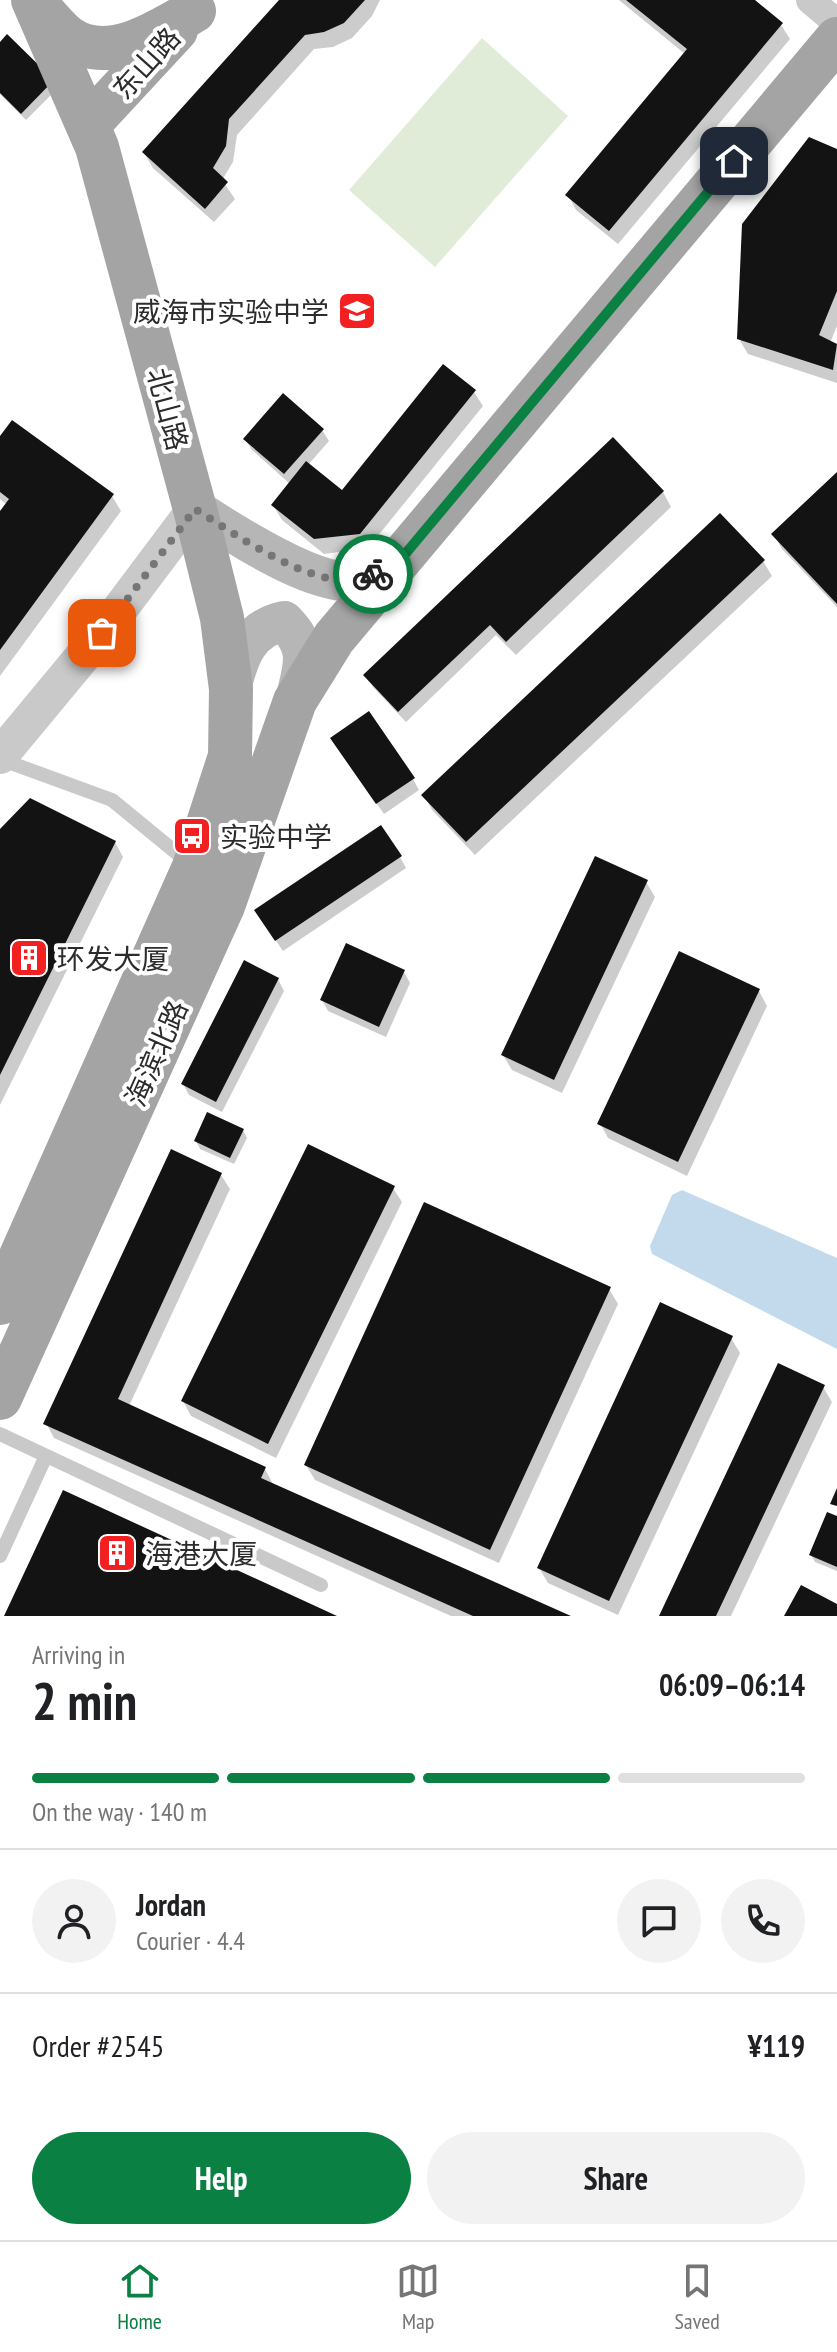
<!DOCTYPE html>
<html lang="en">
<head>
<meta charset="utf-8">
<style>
	body { margin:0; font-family:"PT Sans Narrow","Noto Sans SC",sans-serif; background:#f2f2f2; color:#202124; height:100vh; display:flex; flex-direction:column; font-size:30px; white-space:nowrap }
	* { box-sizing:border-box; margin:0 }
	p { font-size:26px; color:#757577 }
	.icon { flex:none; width:44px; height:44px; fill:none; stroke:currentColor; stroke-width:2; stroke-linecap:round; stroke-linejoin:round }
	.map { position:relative; height:1616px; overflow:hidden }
	.details { display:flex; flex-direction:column; background:#fff; flex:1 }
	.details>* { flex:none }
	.pin { position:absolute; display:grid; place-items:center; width:68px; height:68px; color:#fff; margin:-34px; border-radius:16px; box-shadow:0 4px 12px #0006 }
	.courier { position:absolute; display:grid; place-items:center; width:80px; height:80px; margin:-40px; border:6px solid #0b8043; border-radius:50%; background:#fff; color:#222; box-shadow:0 2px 10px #0007 }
	.overview em { font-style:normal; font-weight:700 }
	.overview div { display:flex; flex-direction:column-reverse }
	.overview { display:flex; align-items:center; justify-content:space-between; height:136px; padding:0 32px }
	h1 { font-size:52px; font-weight:700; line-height:60px }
	.bar { display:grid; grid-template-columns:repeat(4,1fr); gap:12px 8px; align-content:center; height:96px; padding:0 32px }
	.bar i { height:10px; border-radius:6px; background:#e0e0e0 }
	.bar .current { background:#0b8043 }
	.bar p { grid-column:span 4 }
	.line { display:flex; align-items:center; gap:20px; padding:0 32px; border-top:2px solid #e0e0e0 }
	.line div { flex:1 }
	.round { display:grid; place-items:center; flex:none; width:84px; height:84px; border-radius:42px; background:#f2f2f2 }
	.action { display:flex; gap:16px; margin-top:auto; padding:16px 32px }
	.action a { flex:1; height:92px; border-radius:48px; background:#0b8043; color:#fff; font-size:32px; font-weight:700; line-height:92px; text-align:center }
	.action a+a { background:#f2f2f2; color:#202124 }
	.tabs { display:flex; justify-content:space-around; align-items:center; height:112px; border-top:2px solid #e0e0e0; background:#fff; font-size:22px; color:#757577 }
	.tabs a { display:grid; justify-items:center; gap:4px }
	.tabs .current { color:#0b8043 }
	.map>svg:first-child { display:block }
</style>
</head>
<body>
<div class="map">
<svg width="837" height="1616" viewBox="0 0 837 1616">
	<rect width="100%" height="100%" fill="#fff"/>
	<path fill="#e1ecd8" d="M482 38 568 116 435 267 349 190Z"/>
	<path fill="#c3daed" d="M682 1190 837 1258V1349L652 1254 650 1246 672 1195Z"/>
	<path fill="#0003" d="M282 0H380L372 16 352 38 333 47 314 49 237 135 233 162 222 180 235 199 214 222 153 168 144 153Z
		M619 0H751L781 25 790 39 618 244 576 210 568 195 685 54Z
		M0 44 57 89 26 120 0 94Z
		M837 149V326L830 343 837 346V383L748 354 739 339Z
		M474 392 483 406 368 548 324 554 282 520 273 505 290 484 252 450 245 439 322 430 329 441 308 465 342 493Z
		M0 439 112 496 121 511 0 676V515L7 505 0 499Z
		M837 475V607L782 549 774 535Z
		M663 492 671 507 516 655 496 635 406 722 373 687 366 676Z
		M763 561 772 576 475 855 432 810 424 795Z
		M339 750 413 779 419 790 384 814Z
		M0 832 115 842 123 857 0 1105Z
		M400 857 406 868 283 951 263 922Z
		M646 882 655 897 562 1093 512 1070 503 1055Z
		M404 972 410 983 386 1037 328 1011 322 1000Z
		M278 979 284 991 222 1112 189 1095 183 1084Z
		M759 991 767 1006 687 1176 608 1138 600 1123Z
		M243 1130 247 1138 234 1164 200 1149 196 1141Z
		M221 1175 230 1189 129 1406 265 1469 273 1484 566 1616H451L54 1438 46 1423Z
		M393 1188 402 1202 276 1458 191 1416 183 1401Z
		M609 1289 618 1304 499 1563 315 1480 306 1465Z
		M731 1338 740 1353 618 1615 548 1583 539 1568Z
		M823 1387 832 1402 731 1616H662Z
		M837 1518V1571L815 1562 811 1555Z"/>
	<path fill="#131313" d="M279 0H365L344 23 324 32 305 35 229 119 226 146 213 168 228 182 205 209 142 152Z
		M626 0H755L783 23 609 231 565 195 687 49Z
		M7 34 54 80 21 114 0 93V42Z
		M809 137 837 149V291L819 335 837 344 833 370 737 339 742 224Z
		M443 364 476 390 360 534 314 539 271 505 306 461 342 490Z
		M283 393 324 429 284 474 243 439Z
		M12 420 114 494 0 650V511L9 499 0 492V436Z
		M613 437 664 491 506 642 490 625 398 712 363 675Z
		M837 472V604L771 534Z
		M720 513 765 560 466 842 421 795Z
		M369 711 415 778 376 804 330 738Z
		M30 798 116 841 0 1075V829Z
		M381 825 402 856 275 941 254 910Z
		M595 856 648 880 554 1080 501 1055Z
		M346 943 405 970 379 1027 320 1000Z
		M679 951 760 989 678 1162 597 1124Z
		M244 960 279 978 216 1102 181 1084Z
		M207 1112 244 1129 230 1158 194 1141Z
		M308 1144 395 1186 268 1444 181 1401Z
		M171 1149 222 1173 118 1399 266 1467 261 1478 571 1616H473L43 1424Z
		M424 1202 611 1287 490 1550 304 1465Z
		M660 1302 733 1336 609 1601 537 1568Z
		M778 1363 825 1385 716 1616H659Z
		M837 1488V1506L830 1504Z
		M63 1490 337 1616H4Z
		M827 1512 837 1516V1567L809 1555Z
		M801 1585 837 1604V1616H784Z"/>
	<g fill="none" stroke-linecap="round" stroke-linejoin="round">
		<path stroke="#c9c9c9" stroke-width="14" d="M0 759 112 800 190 864
			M0 1434 321 1585
			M0 1556 46 1456"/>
		<path stroke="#c9c9c9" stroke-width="28" d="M810 0 837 23"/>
		<path stroke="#c9c9c9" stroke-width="36" d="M0 756 102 633 195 509"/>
		<path stroke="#b6b6b6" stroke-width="40" d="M195 509C230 531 324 595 365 579 378 574 390 563 402 555
			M231 689C239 656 248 629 284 621 312 649 303 666 295 701"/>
		<path stroke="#a4a4a4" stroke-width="44" d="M42 11C50 19 59 31 69 38 109 65 159 31 194 11
			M88 125 176 30
			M0 1303 194 867 230 756 231 689 222 618 195 509 97 147 33 0
			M0 1398 223 906 295 701 334 638 837 39"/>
	</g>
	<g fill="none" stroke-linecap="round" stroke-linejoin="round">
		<path stroke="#767676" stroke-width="8" stroke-dasharray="0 14.4" d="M102 633 195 509C234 533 329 602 373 574"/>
		<path stroke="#0b8043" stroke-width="10" d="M373 574 406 553 734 161"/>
	</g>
	<defs>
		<symbol id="school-square" viewBox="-11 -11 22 22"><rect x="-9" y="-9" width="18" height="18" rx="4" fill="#f22021" stroke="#fff"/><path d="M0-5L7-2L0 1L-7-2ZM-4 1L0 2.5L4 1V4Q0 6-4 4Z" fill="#fff"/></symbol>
		<symbol id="bus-square" viewBox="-11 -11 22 22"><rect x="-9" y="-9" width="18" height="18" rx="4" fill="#f22021" stroke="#fff"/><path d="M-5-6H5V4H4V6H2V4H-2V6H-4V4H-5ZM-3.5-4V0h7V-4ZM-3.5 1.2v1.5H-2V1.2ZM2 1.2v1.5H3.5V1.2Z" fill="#fff"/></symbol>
		<symbol id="building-square" viewBox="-11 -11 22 22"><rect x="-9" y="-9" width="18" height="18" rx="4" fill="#f22021" stroke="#fff"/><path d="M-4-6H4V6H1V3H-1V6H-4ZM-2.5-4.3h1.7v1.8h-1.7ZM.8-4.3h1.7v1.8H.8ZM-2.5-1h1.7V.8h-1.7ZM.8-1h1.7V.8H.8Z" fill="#fff"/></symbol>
	</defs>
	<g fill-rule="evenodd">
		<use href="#school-square" x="335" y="289" width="44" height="44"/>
		<use href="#bus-square" x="170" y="814" width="44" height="44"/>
		<use href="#building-square" x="7" y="936" width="44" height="44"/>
		<use href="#building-square" x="95" y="1531" width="44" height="44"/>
	</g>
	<g text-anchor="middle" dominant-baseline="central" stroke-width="8" stroke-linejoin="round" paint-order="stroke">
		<g font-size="28" fill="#2c2c2c" stroke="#fff">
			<text transform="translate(146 63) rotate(-48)">东山路</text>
			<text transform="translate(168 409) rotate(75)">北山路</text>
			<text transform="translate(156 1053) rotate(-66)">海滨北路</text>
		</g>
		<g font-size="28" fill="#2c2c2c" stroke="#fff" text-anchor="start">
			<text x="329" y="311" text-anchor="end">威海市实验中学</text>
			<text x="220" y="836">实验中学</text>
			<text x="57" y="958">环发大厦</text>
			<text x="145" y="1553">海港大厦</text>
		</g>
	</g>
</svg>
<div class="pin" style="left:102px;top:633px;background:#ea580c"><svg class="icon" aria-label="bag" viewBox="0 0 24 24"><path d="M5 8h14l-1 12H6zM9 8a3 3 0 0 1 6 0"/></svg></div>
<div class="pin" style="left:734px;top:161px;background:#1f2937"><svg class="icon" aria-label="home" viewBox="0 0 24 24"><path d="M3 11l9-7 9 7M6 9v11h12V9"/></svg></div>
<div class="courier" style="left:373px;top:574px"><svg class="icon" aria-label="bike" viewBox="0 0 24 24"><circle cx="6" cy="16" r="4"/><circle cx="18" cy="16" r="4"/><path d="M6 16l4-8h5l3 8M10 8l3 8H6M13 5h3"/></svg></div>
</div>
<section class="details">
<div class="overview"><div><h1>2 min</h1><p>Arriving in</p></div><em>06:09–06:14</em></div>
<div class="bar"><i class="current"></i><i class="current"></i><i class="current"></i><i></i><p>On the way · 140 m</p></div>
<div class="line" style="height:144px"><a class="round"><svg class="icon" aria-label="person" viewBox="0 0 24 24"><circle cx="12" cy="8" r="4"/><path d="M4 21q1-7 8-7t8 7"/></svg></a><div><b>Jordan</b><p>Courier · 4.4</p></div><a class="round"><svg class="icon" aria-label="chat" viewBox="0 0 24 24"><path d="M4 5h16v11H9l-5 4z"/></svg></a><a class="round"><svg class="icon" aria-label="phone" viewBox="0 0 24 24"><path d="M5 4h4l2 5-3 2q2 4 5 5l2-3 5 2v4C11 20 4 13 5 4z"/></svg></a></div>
<div class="line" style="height:104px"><div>Order #2545</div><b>¥119</b></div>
<div class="action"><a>Help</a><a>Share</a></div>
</section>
<nav class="tabs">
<a class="current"><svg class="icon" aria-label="home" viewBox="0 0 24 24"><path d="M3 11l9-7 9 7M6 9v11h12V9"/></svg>Home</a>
<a><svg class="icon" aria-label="map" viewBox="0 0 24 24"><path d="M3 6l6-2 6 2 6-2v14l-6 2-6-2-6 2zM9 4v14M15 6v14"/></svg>Map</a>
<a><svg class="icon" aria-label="saved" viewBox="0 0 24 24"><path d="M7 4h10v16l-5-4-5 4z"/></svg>Saved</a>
</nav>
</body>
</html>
